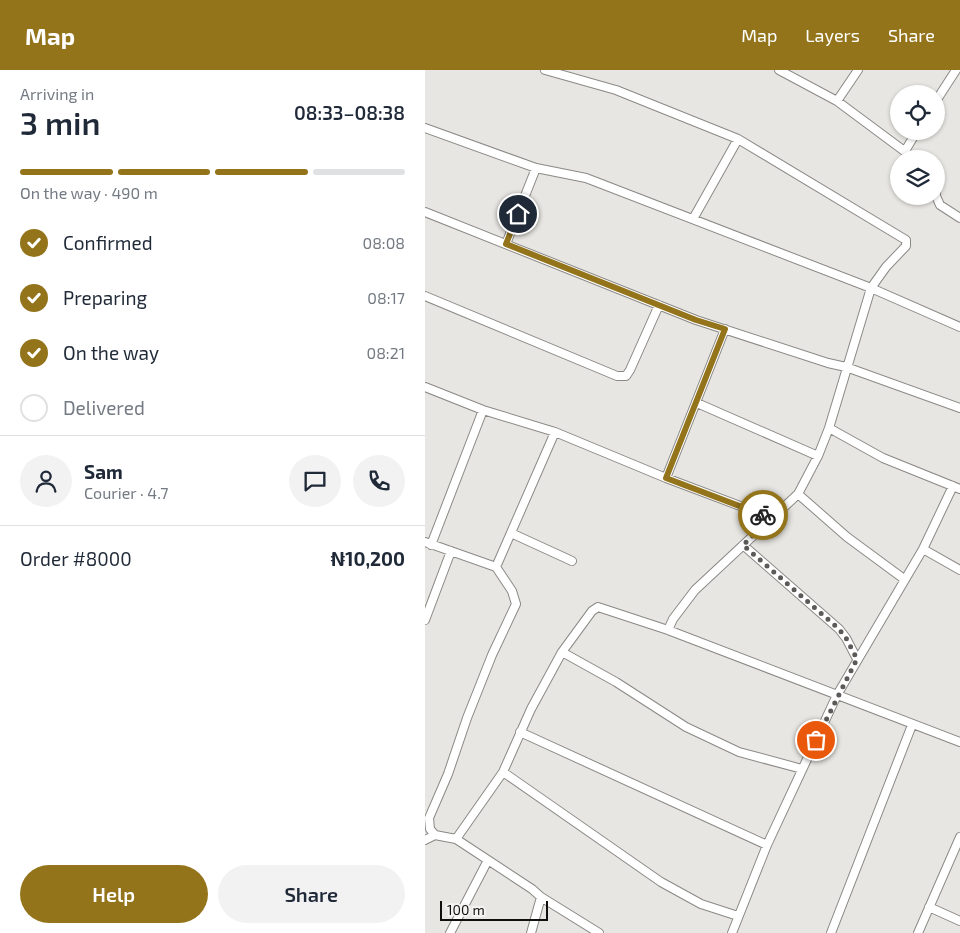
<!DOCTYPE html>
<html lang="en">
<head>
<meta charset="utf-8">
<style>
	body { margin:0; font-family:"Exo 2",sans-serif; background:#f2f2f3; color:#1f2937; height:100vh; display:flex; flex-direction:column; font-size:19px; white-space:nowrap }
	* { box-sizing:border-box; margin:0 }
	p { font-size:16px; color:#747a83 }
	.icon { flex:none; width:28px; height:28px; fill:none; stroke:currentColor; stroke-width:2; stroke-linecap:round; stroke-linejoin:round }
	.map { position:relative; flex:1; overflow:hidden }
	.sheet { display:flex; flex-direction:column; background:#fff; width:425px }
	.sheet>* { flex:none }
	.controls { position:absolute; left:465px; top:15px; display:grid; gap:10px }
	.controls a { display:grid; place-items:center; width:55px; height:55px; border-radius:50%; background:#fff; box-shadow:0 1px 4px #0004; font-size:25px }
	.scale { position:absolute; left:15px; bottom:12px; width:108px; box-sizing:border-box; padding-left:5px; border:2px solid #0f0f0e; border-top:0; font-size:14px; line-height:18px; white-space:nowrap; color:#0f0f0e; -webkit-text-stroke:4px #f4f3f0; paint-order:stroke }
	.pin { position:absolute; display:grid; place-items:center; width:42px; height:42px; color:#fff; margin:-21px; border:2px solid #fff; border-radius:50%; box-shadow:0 1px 5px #0007 }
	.courier { position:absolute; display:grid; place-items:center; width:50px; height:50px; margin:-25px; border:4px solid #94741b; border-radius:50%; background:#fff; color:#222; box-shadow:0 1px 6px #0007 }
	.headline em { font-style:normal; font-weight:600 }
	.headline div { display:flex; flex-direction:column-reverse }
	.headline { display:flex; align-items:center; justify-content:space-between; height:85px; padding:0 20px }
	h1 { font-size:32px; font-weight:600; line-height:38px }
	.bar { display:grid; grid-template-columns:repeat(4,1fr); gap:8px 5px; align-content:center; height:60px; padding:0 20px }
	.bar i { height:6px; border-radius:4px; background:#e0e1e3 }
	.bar .current { background:#94741b }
	.bar p { grid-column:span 4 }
	.line { display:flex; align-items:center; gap:12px; padding:0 20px; border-top:1px solid #e0e1e3 }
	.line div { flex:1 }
	.round { display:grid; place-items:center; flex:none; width:52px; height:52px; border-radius:26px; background:#f2f2f3 }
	ol { padding:0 20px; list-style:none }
	li { display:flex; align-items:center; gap:15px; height:55px }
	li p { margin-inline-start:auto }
	li .icon { padding:5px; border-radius:50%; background:#94741b; color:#fff; stroke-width:4 }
	li:last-child { color:#747a83 }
	li i { width:28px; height:28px; border:2px solid #e0e1e3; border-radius:50% }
	.cta { display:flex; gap:10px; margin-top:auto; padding:10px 20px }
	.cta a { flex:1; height:58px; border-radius:30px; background:#94741b; color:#fff; font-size:20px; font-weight:600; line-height:58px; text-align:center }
	.cta a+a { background:#f2f2f3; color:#1f2937 }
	header { display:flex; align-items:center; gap:30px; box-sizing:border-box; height:70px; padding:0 25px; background:#94741b; color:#fff }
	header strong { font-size:24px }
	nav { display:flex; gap:28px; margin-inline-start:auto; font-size:18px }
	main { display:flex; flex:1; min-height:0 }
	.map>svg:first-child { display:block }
</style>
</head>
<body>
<header>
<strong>Map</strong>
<nav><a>Map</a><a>Layers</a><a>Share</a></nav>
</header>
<main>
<section class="sheet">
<div class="headline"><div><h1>3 min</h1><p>Arriving in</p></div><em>08:33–08:38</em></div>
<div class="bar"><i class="current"></i><i class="current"></i><i class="current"></i><i></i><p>On the way · 490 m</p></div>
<ol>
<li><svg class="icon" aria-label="check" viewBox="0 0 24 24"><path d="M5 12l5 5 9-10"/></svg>Confirmed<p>08:08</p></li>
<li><svg class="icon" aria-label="check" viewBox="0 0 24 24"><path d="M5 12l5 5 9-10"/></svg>Preparing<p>08:17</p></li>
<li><svg class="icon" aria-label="check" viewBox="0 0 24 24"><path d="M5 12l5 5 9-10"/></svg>On the way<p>08:21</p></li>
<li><i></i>Delivered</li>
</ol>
<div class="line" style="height:90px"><a class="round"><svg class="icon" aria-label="person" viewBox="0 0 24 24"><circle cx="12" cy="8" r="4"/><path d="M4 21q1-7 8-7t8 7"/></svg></a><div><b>Sam</b><p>Courier · 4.7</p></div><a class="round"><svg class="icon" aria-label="chat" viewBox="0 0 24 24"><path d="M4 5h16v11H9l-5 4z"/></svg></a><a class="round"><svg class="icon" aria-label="phone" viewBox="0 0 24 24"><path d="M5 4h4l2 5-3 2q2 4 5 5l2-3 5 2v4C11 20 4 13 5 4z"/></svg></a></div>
<div class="line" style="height:65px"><div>Order #8000</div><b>₦10,200</b></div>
<div class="cta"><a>Help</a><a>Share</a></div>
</section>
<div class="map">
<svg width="535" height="863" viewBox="0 0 535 863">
	<rect width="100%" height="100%" fill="#e7e6e2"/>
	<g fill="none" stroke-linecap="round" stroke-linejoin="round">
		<defs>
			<path id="minor" d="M120 0 191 20 313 69 481 170V176L461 197 446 218 404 358 393 386 373 424 270 520 248 549 243 560
				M354 0 412 31 490 89
				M412 31 433 0
				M511 31 531 0
				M0 58 111 98 161 108 446 218 535 257
				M480 81 492 61
				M511 111V125
				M511 126 515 135 535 148
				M0 142 271 250 403 293 421 297 535 338
				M268 149 313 69
				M81 174 111 98
				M0 226 192 306H201L205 300 234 235
				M0 317 58 340 130 362 241 408 347 448
				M272 333 393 386
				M404 358 458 388 535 419
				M241 408 300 259
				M373 424 422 467 479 509
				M86 463 147 491
				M0 472 71 497 87 521 91 534 67 585 42 648 23 704 4 748 5 759 10 765
				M6 475 58 340
				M318 475 414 559 421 568 432 589
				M498 479 535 500
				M71 497 130 362
				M0 550 26 481
				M137 582 191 612 261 657 314 682 377 699
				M95 662 342 775
				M78 702 236 812 276 834 313 846
				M31 769 78 702 106 639 137 582 167 541 173 537 243 560 535 672
				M0 770 10 765 31 769 107 819 116 827 174 863
				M504 837 535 851
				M25 863 63 790
				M106 863 116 827
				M307 863 342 775 412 625 498 479 528 416
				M406 863 487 655
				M493 863 535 767"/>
		</defs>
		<use href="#minor" stroke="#8b8986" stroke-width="10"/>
		<use href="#minor" stroke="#fff" stroke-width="8"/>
	</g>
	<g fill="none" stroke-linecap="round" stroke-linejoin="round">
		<path stroke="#5b5a58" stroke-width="5" stroke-dasharray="0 9" d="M338 445 347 448 318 475 414 559 421 568 432 589 391 670"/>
		<path stroke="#94741b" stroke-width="6" d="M93 144 81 174 271 250 300 259 241 408 338 445"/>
	</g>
</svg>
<div class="controls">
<a><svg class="icon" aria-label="locate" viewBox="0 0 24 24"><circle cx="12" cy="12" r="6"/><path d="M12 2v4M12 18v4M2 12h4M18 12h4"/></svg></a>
<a><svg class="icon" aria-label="layers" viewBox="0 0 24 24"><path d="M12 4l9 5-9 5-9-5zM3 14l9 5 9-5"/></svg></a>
</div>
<div class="scale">100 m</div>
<div class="pin" style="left:391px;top:670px;background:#ea580c"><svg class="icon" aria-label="bag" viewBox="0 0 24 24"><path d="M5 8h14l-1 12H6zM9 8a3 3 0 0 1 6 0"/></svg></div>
<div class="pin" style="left:93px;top:144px;background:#1f2937"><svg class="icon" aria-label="home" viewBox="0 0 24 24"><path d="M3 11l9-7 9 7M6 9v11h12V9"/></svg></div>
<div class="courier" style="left:338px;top:445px"><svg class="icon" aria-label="bike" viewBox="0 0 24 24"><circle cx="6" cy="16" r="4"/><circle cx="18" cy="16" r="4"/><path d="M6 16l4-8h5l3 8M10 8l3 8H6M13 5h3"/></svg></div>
</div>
</main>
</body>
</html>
